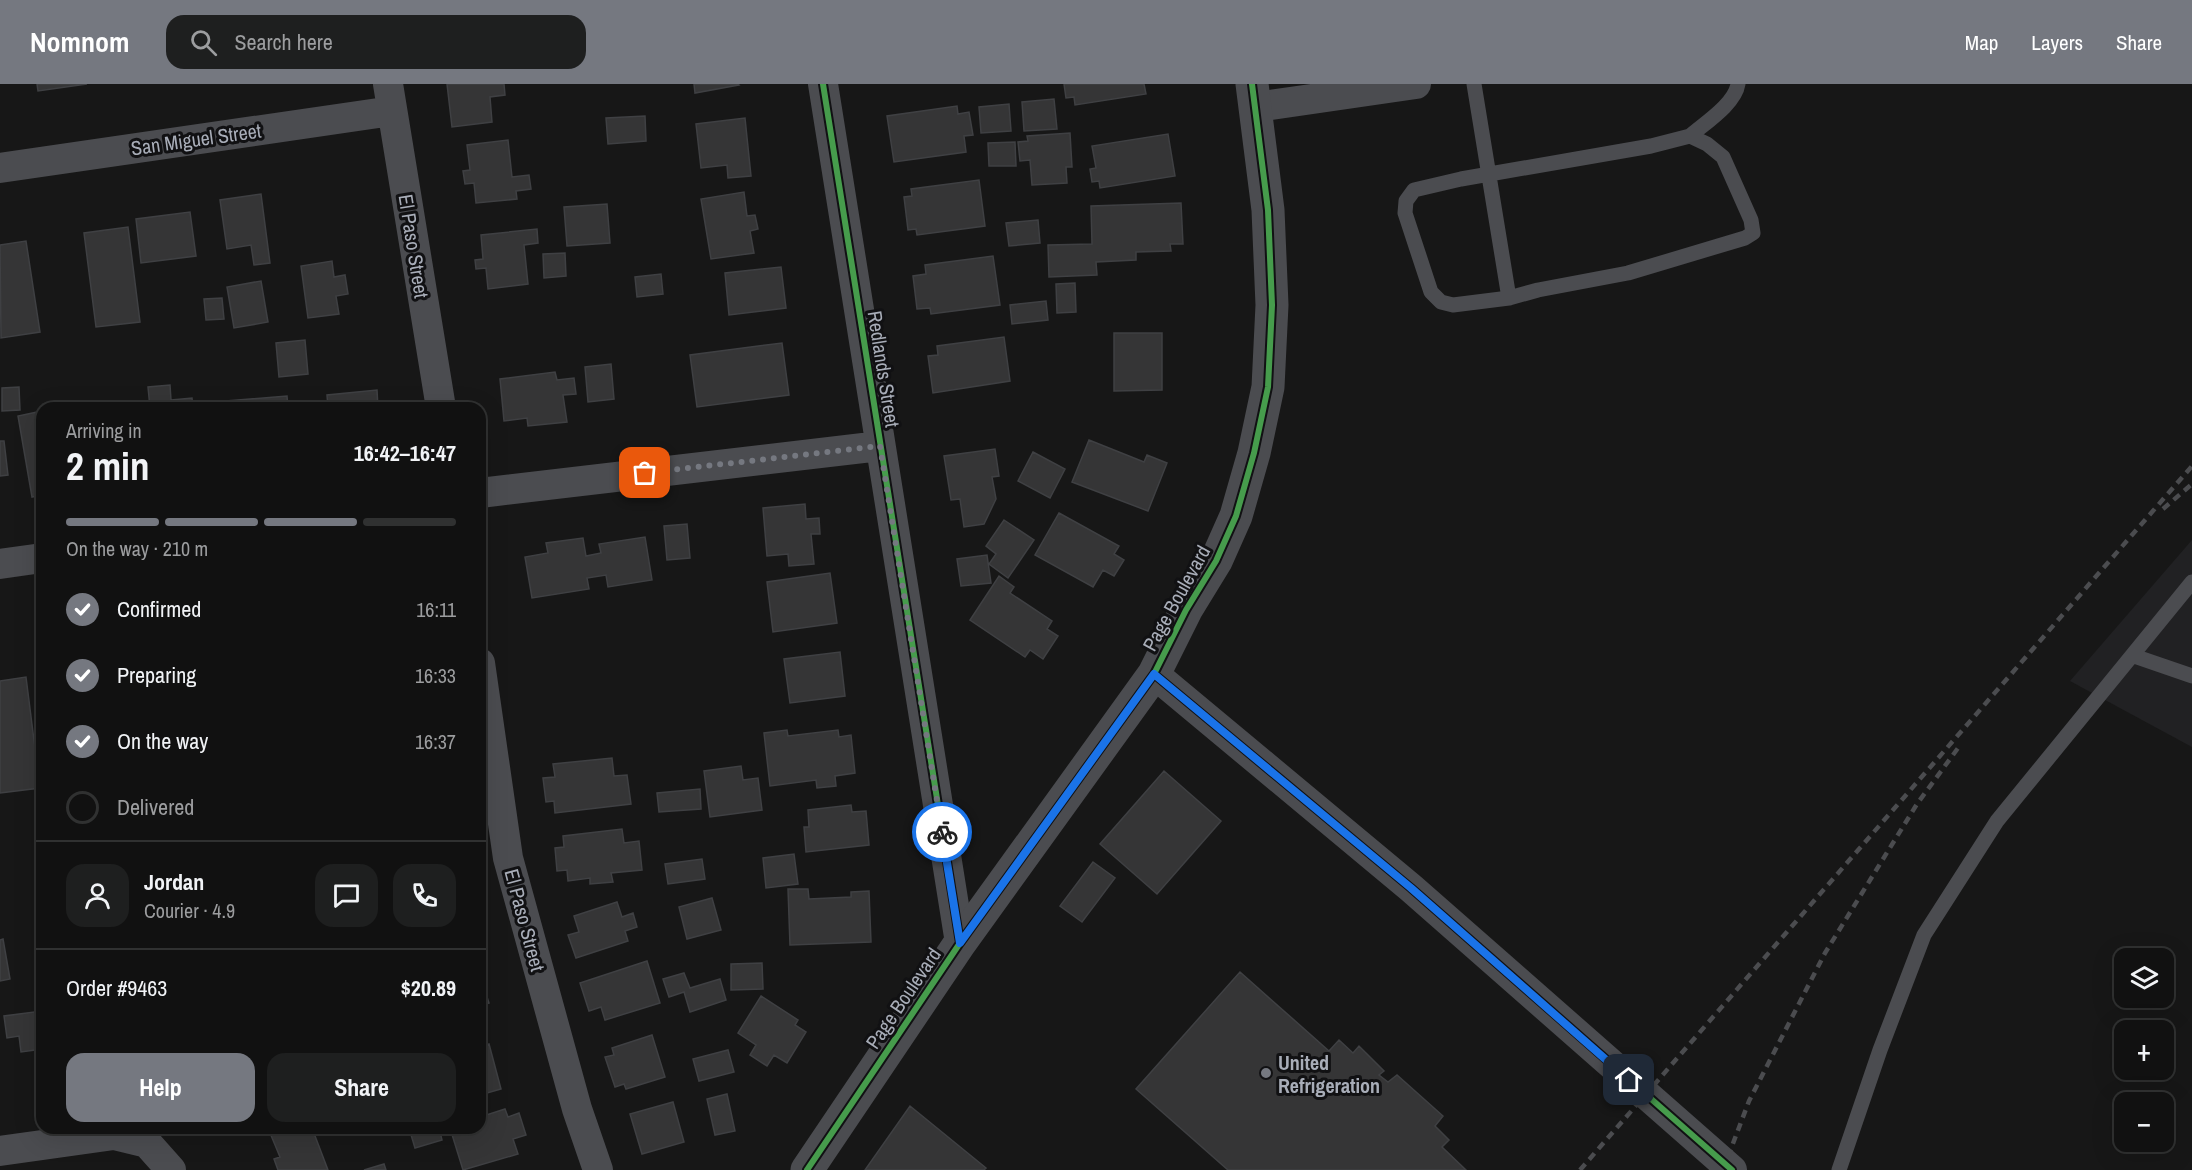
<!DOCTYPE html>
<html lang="en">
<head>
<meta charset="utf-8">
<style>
	body { margin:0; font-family:"Archivo Narrow",sans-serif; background:#1e1f1f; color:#f1f3f6; height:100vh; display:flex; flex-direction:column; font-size:22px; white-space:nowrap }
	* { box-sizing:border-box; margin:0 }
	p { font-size:20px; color:#9c9d9f }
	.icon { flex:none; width:33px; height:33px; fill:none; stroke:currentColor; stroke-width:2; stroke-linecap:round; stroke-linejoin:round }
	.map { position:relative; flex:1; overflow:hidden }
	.panel { position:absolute; left:36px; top:318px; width:450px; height:732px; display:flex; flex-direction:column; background:#111; border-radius:18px; box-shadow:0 6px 24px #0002,0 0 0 2px #303131 }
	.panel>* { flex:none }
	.controls { position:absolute; left:2114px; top:864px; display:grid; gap:12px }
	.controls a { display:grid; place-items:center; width:60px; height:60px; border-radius:12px; background:#111; box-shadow:0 6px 24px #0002,0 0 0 2px #303131; font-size:30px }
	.pin { position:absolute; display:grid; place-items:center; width:51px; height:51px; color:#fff; margin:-26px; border-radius:12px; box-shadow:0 3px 9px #0006 }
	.courier { position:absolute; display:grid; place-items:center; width:60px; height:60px; margin:-30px; border:4px solid #1a73e8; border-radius:50%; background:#fff; color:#222; box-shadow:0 2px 8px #0007 }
	.overview em { font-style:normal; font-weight:700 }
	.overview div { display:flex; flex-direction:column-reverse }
	.overview { display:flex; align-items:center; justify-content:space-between; height:102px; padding:0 30px }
	h1 { font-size:39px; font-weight:700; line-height:45px }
	.bar { display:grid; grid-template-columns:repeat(4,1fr); gap:9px 6px; align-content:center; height:72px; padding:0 30px }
	.bar i { height:8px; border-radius:4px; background:#303131 }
	.bar .selected { background:#757880 }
	.bar p { grid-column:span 4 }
	.line { display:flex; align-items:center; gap:15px; padding:0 30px; border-top:2px solid #303131 }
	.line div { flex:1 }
	.round { display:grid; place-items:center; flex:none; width:63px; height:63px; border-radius:18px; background:#1e1f1f }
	ol { padding:0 30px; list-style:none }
	li { display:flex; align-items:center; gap:18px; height:66px }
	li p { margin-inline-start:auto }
	li .icon { padding:6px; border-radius:50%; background:#757880; color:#fff; stroke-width:4 }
	li:last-child { color:#9c9d9f }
	li i { width:33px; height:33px; border:3px solid #303131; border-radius:50% }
	.button { display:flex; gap:12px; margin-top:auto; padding:12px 30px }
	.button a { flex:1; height:69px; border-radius:18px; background:#757880; color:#fff; font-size:24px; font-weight:700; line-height:69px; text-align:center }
	.button a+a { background:#1e1f1f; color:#f1f3f6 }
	header { display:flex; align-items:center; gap:36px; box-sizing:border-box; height:84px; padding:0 30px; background:#757880; color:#fff }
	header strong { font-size:28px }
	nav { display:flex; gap:33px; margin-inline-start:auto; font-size:21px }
	.search { width:420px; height:54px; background:#1e1f1f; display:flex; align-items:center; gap:15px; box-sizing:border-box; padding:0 21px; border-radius:18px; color:#9c9d9f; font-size:22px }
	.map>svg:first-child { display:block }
</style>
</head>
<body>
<header>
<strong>Nomnom</strong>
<div class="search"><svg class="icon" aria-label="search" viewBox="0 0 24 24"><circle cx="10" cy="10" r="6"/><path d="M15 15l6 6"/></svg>Search here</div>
<nav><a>Map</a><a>Layers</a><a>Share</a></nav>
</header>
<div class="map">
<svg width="2192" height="1086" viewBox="0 0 2192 1086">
	<rect width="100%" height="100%" fill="#171717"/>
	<path fill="#212123" d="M2192 456V663L2070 597Z"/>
	<path fill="#353536" stroke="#3f4043" stroke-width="1.5" d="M37 0H87L38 7Z
		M447 0H504L505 11 490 13 492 38 452 43Z
		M694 0H738L739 1 695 9Z
		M1064 0H1144L1146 10 1075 21 1074 13 1066 14Z
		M1054 15 1057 45 1024 47 1022 18Z
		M1009 20 1011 47 981 49 979 23Z
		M957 22 958 30 969 28 973 51 964 52 966 68 894 78 887 32Z
		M645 32 646 57 608 60 606 34Z
		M745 34 751 92 728 94 727 81 701 84 696 40Z
		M1070 49 1072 83H1066L1067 99 1032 101 1030 76 1020 77 1018 58 1028 57 1027 52Z
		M1168 50 1175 92 1100 104 1099 97 1092 98 1090 85 1096 84 1092 62Z
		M508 56 512 93 529 91 531 105 516 107 517 115 476 119 474 99 465 100 463 87 470 86 467 61Z
		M1015 58 1016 82H989L988 59Z
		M979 96 985 142 917 151 916 145 908 146 904 113 912 112 911 105Z
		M744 108 747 132 755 131 758 145 750 147 754 169 711 175 701 115Z
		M261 110 270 179 254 181 251 161 227 165 220 116Z
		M1181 119 1183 160H1170L1171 167 1136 168V176L1096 178 1097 191 1049 193 1048 161 1092 160 1091 122Z
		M607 120 610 159 567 162 564 123Z
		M190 128 196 172 141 179 136 135Z
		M1038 136 1040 159 1009 162 1006 139Z
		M128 143 140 238 96 243 84 149Z
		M537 145 538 159 524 161 528 200 488 205 486 184 476 185 475 176 483 175 481 151Z
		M26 157 40 248 1 254 0 161Z
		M565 169 566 192 544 194 543 170Z
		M993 172 1000 221 931 230 930 224 917 225 913 192 926 190 925 181Z
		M332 177 334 193 345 191 348 210 336 212 339 230 308 234 301 182Z
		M781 183 786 224 729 231 725 189Z
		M661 190 663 210 637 213 635 193Z
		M261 197 268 238 234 244 227 203Z
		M1075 199 1076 228 1057 229 1056 200Z
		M222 214 224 235 206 236 204 215Z
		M1046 217 1048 236 1012 240 1010 221Z
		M1114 249H1162V306L1114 307Z
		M1004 253 1010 297 933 309 928 272 938 271 937 262Z
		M305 256 308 290 279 293 276 259Z
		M782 259 789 311 697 323 690 271Z
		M611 280 614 315 588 318 585 283Z
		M555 288 557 296 574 294 576 310 563 311 567 338 528 342 527 334 504 337 500 295Z
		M170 301 171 316 192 314 193 324H150L148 303Z
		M19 303 20 326 2 327V304Z
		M377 306 378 324H328L327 311Z
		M287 312 288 324H215L214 318Z
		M42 327V411L32 413 18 332Z
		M1089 356 1144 378 1147 371 1167 379 1148 427 1072 398Z
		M0 357H4L8 391 0 392Z
		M995 365 999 392 992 393 996 415 984 440 964 443 960 415 951 416 944 372Z
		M1033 368 1065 385 1050 414 1018 397Z
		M805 420 806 435 819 434 820 450H811L814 480 789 482 788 470 767 472 763 424Z
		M1059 429 1119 462 1114 470 1124 476 1114 492 1103 486 1093 503 1035 471Z
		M1004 436 1034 456 1008 494 989 480 996 470 986 462Z
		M687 440 690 474 667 476 664 442Z
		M645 453 652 496 608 503 606 491 587 494 589 505 532 514 525 473 548 469 546 459 583 454 586 472 601 469 599 460Z
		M987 471 991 499 961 502 957 475Z
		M830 489 837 539 773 548 767 498Z
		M999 492 1014 503 1010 509 1052 537 1047 545 1058 552 1043 575 1030 566 1025 573 970 536Z
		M42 546V571L39 547Z
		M840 568 845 612 790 619 784 575Z
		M26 593 40 704 0 709V597Z
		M787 646 788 652 838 646 839 653 851 651 855 689 835 692 836 702 817 704 816 696 770 702 764 649Z
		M612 674 614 692 627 691 631 720 555 729 554 717 546 718 543 694 555 693 553 680Z
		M741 682 743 696 758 694 762 726 710 733 704 687Z
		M1164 687 1221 737 1157 810 1100 760Z
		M700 705 701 725 659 728 657 709Z
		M851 721 852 728 866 727 869 761 806 768 804 743H809L808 726Z
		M622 745 624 759 639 757 642 786 611 789 613 798 590 800V794L568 797 567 786 557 787 555 764 564 763 563 752Z
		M794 770 798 800 766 804 763 774Z
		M702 775 705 795 668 800 665 780Z
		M1093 778 1115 794 1082 838 1060 822Z
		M788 805H808L809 815 851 813V808L869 807 871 858 790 861Z
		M712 814 721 846 687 855 679 823Z
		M617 818 622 833 633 829 637 843 625 847 628 857 576 874 568 851 579 848 574 832Z
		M3 855 10 895 0 897V856Z
		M647 877 660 919 605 936 601 923 589 927 580 899Z
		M762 879 763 905 731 906V880Z
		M1240 888 1329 967 1339 956 1353 969 1359 962 1384 987 1379 991 1388 998 1397 991 1443 1032 1435 1042 1449 1056 1442 1063 1466 1086H1228L1136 1005Z
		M684 889 690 904 720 895 726 916 690 928 684 908 669 913 663 895Z
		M480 892 489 919 480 922Z
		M761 912 798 936 795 941 806 948 787 979 774 971 767 982 750 971 756 961 738 949Z
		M42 927V965L21 968 19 952 7 954 4 932Z
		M652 951 665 993 626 1005 624 1000 615 1003 605 973 614 971 612 964Z
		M489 960 501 1005 480 1011V963Z
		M728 966 734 988 699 997 693 975Z
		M727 1010 735 1047 715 1051 707 1015Z
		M673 1018 684 1058 642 1070 630 1030Z
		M910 1022 986 1084 984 1086H865Z
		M505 1025 508 1033 519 1029 526 1051 513 1055 518 1070 463 1086 450 1044H480V1033Z
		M268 1044H312L328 1086H278L274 1075 280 1073Z
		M409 1044H439L442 1056 415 1064Z
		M384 1080 386 1086H364Z"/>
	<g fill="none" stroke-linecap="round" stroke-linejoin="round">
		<path stroke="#4b4c50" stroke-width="15" d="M1474 0 1509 214
			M1690 52 1707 60 1723 73 1751 136 1753 149 1745 154 1628 189 1538 206 1509 214 1453 221 1441 218 1431 208 1405 129 1406 117 1414 106 1461 95 1651 62Z
			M1690 52C1705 39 1735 20 1738 0
			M2134 572 2192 592
			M1839 1086 1880 966 1924 851 1997 737 2192 498"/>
		<path stroke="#4b4c50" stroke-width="30" d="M388 0 441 324
			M823 0 960 859
			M1256 23 1416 0
			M0 84 392 27
			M480 409 880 362
			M0 480 42 474
			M480 579 508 774 577 1025 598 1086
			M1154 590 1411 804 1732 1086
			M0 1067 114 1051 147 1059 171 1086"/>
		<path stroke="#4b4c50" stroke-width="33" d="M807 1086 960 859 1154 590 1186 526 1216 477 1236 432 1254 369 1268 303 1272 221 1268 126 1252 0"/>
		<path stroke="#4b4c4f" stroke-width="4.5" stroke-dasharray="8 6" stroke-linecap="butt" d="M2163 425 2192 400
			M1580 1086 2192 382
			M1723 1086 1749 1017 1825 869 1917 720 1961 660"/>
		<defs>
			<path id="cycleway" d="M823 0 960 859
				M1154 590 1411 804 1732 1086
				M807 1086 960 859 1154 590 1186 526 1216 477 1236 432 1254 369 1268 303 1272 221 1268 126 1252 0"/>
		</defs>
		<use href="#cycleway" stroke="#111113" stroke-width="10"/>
		<use href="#cycleway" stroke="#469c4c" stroke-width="6"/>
	</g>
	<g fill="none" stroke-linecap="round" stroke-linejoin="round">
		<path stroke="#757880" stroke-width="6" stroke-dasharray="0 10.8" d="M645 389 880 362 942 748"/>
		<path stroke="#1a73e8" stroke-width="8" d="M942 748 960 859 1154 590 1411 804 1629 996"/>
	</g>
	<circle fill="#757880" stroke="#111113" stroke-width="2" cx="1266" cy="989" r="6"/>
	<g text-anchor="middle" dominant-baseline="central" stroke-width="6" stroke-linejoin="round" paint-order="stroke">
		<g font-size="20" fill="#a8adb8" stroke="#111113">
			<text transform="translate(196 55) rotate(-8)">San Miguel Street</text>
			<text transform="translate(414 162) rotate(81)">El Paso Street</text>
			<text transform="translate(884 285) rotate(81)">Redlands Street</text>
			<text transform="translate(1176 514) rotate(-61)">Page Boulevard</text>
			<text transform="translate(525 836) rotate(75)">El Paso Street</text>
			<text transform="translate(903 914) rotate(-56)">Page Boulevard</text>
		</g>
		<g font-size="20" font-weight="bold" fill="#a8adb8" stroke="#111113" text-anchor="start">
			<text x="1278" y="978">United<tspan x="1278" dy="23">Refrigeration</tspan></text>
		</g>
	</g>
</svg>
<div class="controls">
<a><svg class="icon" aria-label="layers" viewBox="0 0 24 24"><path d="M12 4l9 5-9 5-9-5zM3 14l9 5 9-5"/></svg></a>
<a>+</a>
<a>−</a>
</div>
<div class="pin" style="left:645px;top:389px;background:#ea580c"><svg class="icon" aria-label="bag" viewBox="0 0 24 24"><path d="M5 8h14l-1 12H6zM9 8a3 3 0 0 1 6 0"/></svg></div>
<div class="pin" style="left:1629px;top:996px;background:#1f2937"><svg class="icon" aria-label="home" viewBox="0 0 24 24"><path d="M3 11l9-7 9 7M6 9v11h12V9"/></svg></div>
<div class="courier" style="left:942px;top:748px"><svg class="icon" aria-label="bike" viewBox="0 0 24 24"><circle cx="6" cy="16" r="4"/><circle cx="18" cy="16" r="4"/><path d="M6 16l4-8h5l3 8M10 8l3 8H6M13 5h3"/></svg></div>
<section class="panel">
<div class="overview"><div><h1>2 min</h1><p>Arriving in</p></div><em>16:42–16:47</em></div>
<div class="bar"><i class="selected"></i><i class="selected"></i><i class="selected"></i><i></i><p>On the way · 210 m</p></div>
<ol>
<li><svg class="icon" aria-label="check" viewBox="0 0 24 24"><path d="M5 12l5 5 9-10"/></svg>Confirmed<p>16:11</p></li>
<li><svg class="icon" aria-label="check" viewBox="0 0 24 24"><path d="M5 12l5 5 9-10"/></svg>Preparing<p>16:33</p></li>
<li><svg class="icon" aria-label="check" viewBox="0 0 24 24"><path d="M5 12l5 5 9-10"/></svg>On the way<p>16:37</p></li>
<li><i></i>Delivered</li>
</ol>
<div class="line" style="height:108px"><a class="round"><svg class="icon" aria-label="person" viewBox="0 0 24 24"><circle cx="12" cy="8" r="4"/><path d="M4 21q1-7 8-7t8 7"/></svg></a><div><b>Jordan</b><p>Courier · 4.9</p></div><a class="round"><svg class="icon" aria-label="chat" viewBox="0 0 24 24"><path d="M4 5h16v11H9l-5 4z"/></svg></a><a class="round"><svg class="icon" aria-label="phone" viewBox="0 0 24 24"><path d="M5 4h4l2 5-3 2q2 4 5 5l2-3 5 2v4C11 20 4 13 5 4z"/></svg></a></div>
<div class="line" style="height:78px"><div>Order #9463</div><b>$20.89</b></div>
<div class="button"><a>Help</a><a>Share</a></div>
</section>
</div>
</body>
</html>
